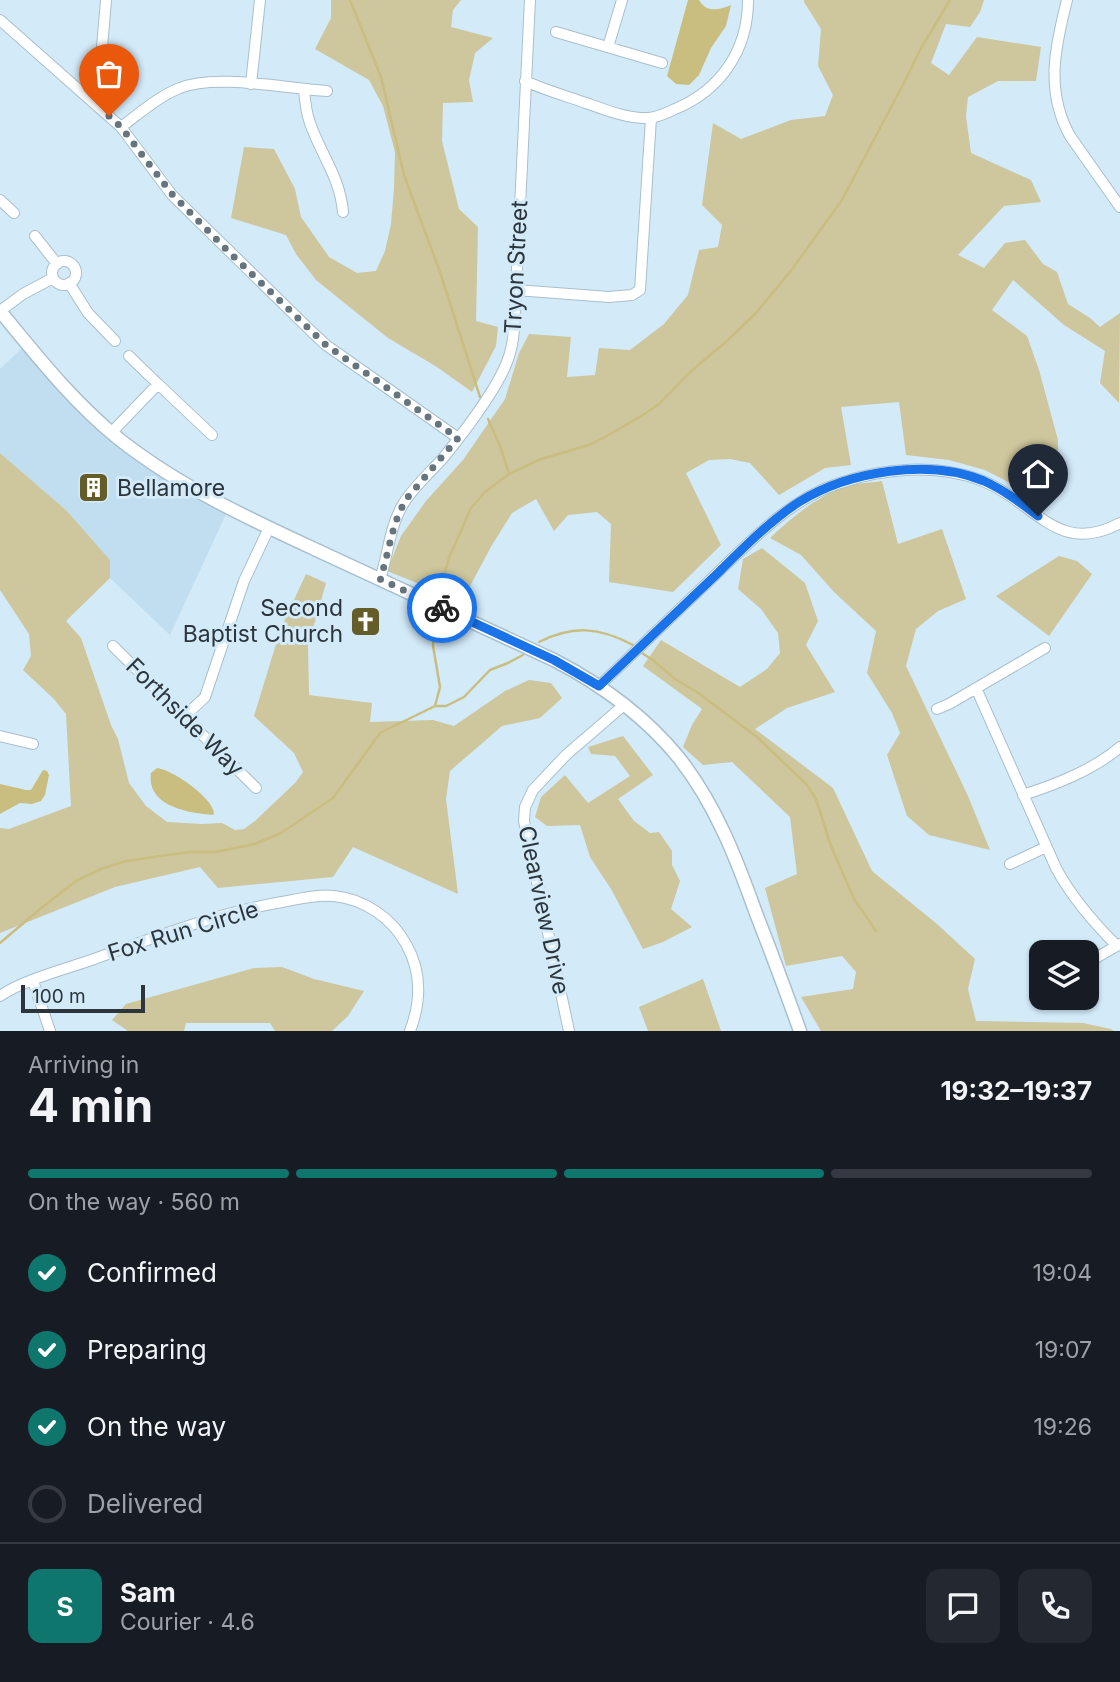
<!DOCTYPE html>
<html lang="en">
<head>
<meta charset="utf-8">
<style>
	body { margin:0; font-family:Inter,sans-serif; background:#242831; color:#f1f3f6; height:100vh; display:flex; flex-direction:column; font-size:26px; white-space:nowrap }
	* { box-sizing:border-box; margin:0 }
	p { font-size:23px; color:#9ea1a6 }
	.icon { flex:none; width:38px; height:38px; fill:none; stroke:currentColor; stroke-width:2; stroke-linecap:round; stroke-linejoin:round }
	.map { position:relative; height:1031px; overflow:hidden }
	.drawer { display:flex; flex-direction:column; background:#171b24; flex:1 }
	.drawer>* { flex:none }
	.controls { position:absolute; left:1029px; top:940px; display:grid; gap:14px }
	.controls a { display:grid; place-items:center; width:70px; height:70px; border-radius:14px; background:#171b24; box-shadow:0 2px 5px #0004; font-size:35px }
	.scale { position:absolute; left:21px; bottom:18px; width:124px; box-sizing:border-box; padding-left:7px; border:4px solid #2c353b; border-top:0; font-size:19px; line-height:24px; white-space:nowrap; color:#2c353b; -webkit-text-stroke:5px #d3eaf9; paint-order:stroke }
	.pin { position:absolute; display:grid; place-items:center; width:60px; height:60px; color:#fff; margin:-72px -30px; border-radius:50% 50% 50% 0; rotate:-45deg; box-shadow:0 0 7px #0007 }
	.pin .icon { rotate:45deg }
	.courier { position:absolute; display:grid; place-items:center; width:70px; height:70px; margin:-35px; border:5px solid #1a73e8; border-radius:50%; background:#fff; color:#222; box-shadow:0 2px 9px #0007 }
	.head em { font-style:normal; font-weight:700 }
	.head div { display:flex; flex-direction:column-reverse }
	.head { display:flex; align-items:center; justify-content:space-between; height:119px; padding:0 28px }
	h1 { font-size:46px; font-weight:700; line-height:52px }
	.bar { display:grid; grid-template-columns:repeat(4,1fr); gap:10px 7px; align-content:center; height:84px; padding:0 28px }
	.bar i { height:9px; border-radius:5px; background:#363941 }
	.bar .current { background:#0f766e }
	.bar p { grid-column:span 4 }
	.line { display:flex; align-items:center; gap:18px; padding:0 28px; border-top:2px solid #363941 }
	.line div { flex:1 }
	.round { display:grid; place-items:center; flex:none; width:74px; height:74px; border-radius:14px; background:#242831 }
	ol { padding:0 28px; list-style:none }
	li { display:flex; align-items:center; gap:21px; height:77px }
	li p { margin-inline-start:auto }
	li .icon { padding:7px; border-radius:50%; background:#0f766e; color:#fff; stroke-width:4 }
	li:last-child { color:#9ea1a6 }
	li i { width:38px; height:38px; border:4px solid #363941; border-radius:50% }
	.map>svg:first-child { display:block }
</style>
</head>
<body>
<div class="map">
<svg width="1120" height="1031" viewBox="0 0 1120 1031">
	<rect width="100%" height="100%" fill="#d3eaf9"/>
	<path fill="#c1def1" d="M23 347 121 447 160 476 226 514 170 635 110 578V560L67 511 0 453V369Z"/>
	<path fill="#cec69c" d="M331 0H461L453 10 451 27 493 38 475 53 469 80 473 102 443 103 442 141 459 209 478 227 476 321 498 327 496 346 472 392 437 367 388 338 316 280 296 254 286 235 231 218 244 147 274 149 295 189 301 217 329 257 357 273 376 271 385 251 391 224 394 189 395 152 383 106 369 80 315 49 331 18Z
		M804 0H984L980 12 970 27 946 24 931 63 949 75 977 37 1041 47 1036 81H998L968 97 966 116 971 153 1031 180 1041 202 1004 206 958 255 984 268 1005 243 1025 240 1043 264 1057 272 1068 304 1090 318 1100 327 1120 313 1119 403 1100 383 1105 351 1064 325 1013 280 992 310 1027 336 1039 370 1058 440V497L1041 499 985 470 949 460 906 455 899 402 841 407 851 465 825 468 779 495 750 463 730 459 709 460 686 473 721 545 673 592 609 582 611 524 597 512 568 515 554 531 536 499 512 513 492 545 462 601 387 571 401 536 426 501 463 460 505 399 519 353 529 334 571 337 567 377 595 375 599 348 630 350 664 324 688 295 699 250 718 247 722 225 702 205 713 123 741 139 791 120 825 116 833 95 818 66 821 29 804 2Z
		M0 453 67 511 110 560V578L66 621 81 638 111 725 118 739 129 783 146 806 167 822 202 824 222 823 235 830 244 829 255 821 296 782 303 772 294 753 254 716 281 628 306 574 326 583 308 646 309 695 372 703 370 722 433 720 454 726 505 691 529 680 551 683 562 698 540 718 502 726 450 771 446 799 458 894 353 847 333 877 218 888 200 867 115 887 0 933V828L9 829 71 806 66 714 54 699 23 670 31 656 29 634 0 590Z
		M882 481 898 544 942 529 966 599 938 611 916 629 906 666 968 796 990 850 929 835 907 816 887 755 900 733 892 713 867 673 876 631 834 592 801 555 770 538C791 518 817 497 843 487 855 483 870 483 882 481Z
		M762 548 805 583 818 621 806 645 835 692 787 708 755 729 833 788 872 871 937 924 975 959 968 989 976 1021 1083 1023 1111 1029 1114 1031H821L801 997 853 989 856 972 842 956 786 966 765 888 797 874 790 817 732 762 703 765 683 747 692 725 702 709 643 666 661 640 740 687 767 669 780 653 778 633 761 609 738 589 743 559Z
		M1059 556 1077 561 1092 574 1049 636 996 596Z
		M623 736 653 775 618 799 634 821 650 833 659 832 672 851V865L680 881 671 909 692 927 663 942 643 949 611 889 590 857 580 825 547 826 535 817 541 797 565 775 588 803 630 776 615 756 591 754 588 747Z
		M282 967 314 979 364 991 348 1016 332 1031H275L270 1023H186L184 1031H128L112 1020 126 1004 254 968Z
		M703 979 721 1031H648L639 1007Z"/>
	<path fill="#c9be80" d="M688 0H699C706 13 719 10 731 5L726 26 711 48 699 75 689 85 676 84 667 76Z
		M157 768C173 770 212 797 214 813L213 815C188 813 146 806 151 773Z
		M43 770 47 771 49 775 45 795 41 801 32 804 20 803 0 814V784L26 790H31Z"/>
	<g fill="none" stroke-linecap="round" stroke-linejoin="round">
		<path stroke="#c9be80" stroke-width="2.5" d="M350 0 381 77 404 175 440 272 480 397
			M488 419 500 446 509 474
			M439 593 449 558 471 508 485 492 509 474 541 459 589 445 605 437 643 415 659 404 690 372 728 340 756 313 793 268 842 200 906 79 920 50 950 0
			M434 613 433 646 440 687 435 706
			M539 642C573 625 599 627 633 645
			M642 653 654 661 675 679 697 692 757 737 807 785 816 799 831 846 854 899 876 931
			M0 943 40 909 76 881 101 869 126 861 189 852H215L255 844 281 833 333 798 380 733 435 706H446L464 697 490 670 508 663 523 655"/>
		<defs>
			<path id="minor" d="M1067 0C1055 47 1045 91 1070 136L1120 207
				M0 20 121 127 172 195 312 332 326 345 458 438
				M556 32 662 63
				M608 47 622 0
				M525 81C545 90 566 96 586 103 606 110 628 119 649 118 657 117 667 113 675 109 721 90 748 50 748 0
				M251 84 260 0
				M304 90C305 102 306 112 310 123 321 155 340 177 343 212
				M97 106 106 0
				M121 127C140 113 159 96 180 88 216 73 287 89 327 91
				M0 200 14 213
				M35 236 57 264
				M52 273a12 12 0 1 1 24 0a12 12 0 1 1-24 0Z
				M69 283 88 313 115 341
				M516 290 609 297 632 295 640 290 651 118
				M0 311 23 294 53 278
				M129 356 158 384
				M112 432 158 384 212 435
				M380 579C388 556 389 529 402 506 412 488 430 473 444 457 464 432 496 391 507 362 511 352 513 341 514 330L530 0
				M113 646 256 788
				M599 686C635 652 671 617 707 583 745 547 786 501 837 484 882 468 938 463 983 481 1035 502 1058 557 1120 523
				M976 688 1056 868C1072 898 1093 922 1117 946
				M937 709 949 704 1045 648
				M185 716 205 697 244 581 269 528
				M0 736 33 744
				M1023 795C1057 784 1093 770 1120 747
				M1010 864 1046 847
				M1087 963 1120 944
				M33 981 50 1031
				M0 996C23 980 66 969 94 959 156 937 217 913 282 902 299 899 317 894 334 896 364 899 392 918 406 944 422 972 421 1002 410 1031
				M569 1031 524 821 525 807 533 790 566 755 624 705"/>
			<path id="tertiary" d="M0 311C37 356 74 403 119 439 181 488 252 520 323 553 400 588 477 624 554 660 602 685 645 716 679 758 716 805 737 860 757 916 772 954 786 992 800 1031"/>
		</defs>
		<use href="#minor" stroke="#a9bfcd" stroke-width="12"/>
		<use href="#tertiary" stroke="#a9bfcd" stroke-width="15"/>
		<use href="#minor" stroke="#fff" stroke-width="10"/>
		<use href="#tertiary" stroke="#fff" stroke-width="12"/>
	</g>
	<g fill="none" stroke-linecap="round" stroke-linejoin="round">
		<path stroke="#66747e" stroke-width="7" stroke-dasharray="0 12.6" d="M109 116 121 127 172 194 230 253 326 345 458 438 408 497C391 522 390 551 380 579L442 608"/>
		<path stroke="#1a73e8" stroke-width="9" d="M442 608 554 660 599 686C639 648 679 610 719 572 743 548 771 520 799 502 849 471 929 458 984 481 1004 490 1021 503 1038 516"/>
	</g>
	<defs>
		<symbol id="building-square" viewBox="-11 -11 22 22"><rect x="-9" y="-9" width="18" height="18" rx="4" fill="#655d29" stroke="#d3eaf9"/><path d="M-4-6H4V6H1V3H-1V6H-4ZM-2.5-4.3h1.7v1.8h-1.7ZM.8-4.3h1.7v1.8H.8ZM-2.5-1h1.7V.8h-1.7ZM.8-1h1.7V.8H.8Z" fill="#fff"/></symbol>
		<symbol id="church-square" viewBox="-11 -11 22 22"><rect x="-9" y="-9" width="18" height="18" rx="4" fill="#655d29" stroke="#d3eaf9"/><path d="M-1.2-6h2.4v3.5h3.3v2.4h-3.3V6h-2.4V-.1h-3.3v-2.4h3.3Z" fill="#fff"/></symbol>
	</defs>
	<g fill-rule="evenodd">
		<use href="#building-square" x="76" y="470" width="35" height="35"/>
		<use href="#church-square" x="348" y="604" width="35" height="35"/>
	</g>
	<g text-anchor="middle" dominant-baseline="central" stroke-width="6" stroke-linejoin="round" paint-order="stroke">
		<g font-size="23" fill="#2c353b" stroke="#d3eaf9">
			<text transform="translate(516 267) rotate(-87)">Tryon Street</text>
			<text transform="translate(185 717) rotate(45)">Forthside Way</text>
			<text transform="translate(544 910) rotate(78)">Clearview Drive</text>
			<text transform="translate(183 931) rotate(-17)">Fox Run Circle</text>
		</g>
		<g font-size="23" fill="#2c353b" stroke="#d3eaf9" text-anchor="start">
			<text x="117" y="488">Bellamore</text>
			<text x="343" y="608" text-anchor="end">Second<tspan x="343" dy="26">Baptist Church</tspan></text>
		</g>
	</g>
</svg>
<div class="controls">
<a><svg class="icon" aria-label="layers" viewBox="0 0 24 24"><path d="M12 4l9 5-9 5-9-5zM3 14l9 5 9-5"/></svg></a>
</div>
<div class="scale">100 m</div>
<div class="pin" style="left:109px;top:116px;background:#ea580c"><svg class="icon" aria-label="bag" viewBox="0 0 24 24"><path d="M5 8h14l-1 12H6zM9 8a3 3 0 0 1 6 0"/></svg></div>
<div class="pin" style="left:1038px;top:516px;background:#1f2937"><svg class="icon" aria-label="home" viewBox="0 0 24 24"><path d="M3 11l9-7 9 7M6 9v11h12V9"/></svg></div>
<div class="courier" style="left:442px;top:608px"><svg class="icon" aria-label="bike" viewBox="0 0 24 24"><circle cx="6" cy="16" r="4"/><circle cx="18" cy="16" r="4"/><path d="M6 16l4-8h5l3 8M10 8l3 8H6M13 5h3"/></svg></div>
</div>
<section class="drawer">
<div class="head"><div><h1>4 min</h1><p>Arriving in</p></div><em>19:32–19:37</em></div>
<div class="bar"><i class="current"></i><i class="current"></i><i class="current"></i><i></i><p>On the way · 560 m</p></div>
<ol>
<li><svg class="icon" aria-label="check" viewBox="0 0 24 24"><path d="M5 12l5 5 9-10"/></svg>Confirmed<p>19:04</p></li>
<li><svg class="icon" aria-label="check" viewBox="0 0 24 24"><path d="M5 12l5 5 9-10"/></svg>Preparing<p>19:07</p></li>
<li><svg class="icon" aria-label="check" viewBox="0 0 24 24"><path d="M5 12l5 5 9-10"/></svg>On the way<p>19:26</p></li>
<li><i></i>Delivered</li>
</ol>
<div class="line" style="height:126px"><b class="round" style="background:#0f766e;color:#fff">S</b><div><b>Sam</b><p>Courier · 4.6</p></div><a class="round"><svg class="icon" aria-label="chat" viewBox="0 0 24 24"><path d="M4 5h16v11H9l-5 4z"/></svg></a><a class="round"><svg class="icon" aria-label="phone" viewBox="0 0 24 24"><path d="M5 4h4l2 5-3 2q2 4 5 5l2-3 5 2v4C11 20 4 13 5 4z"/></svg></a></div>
</section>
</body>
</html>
